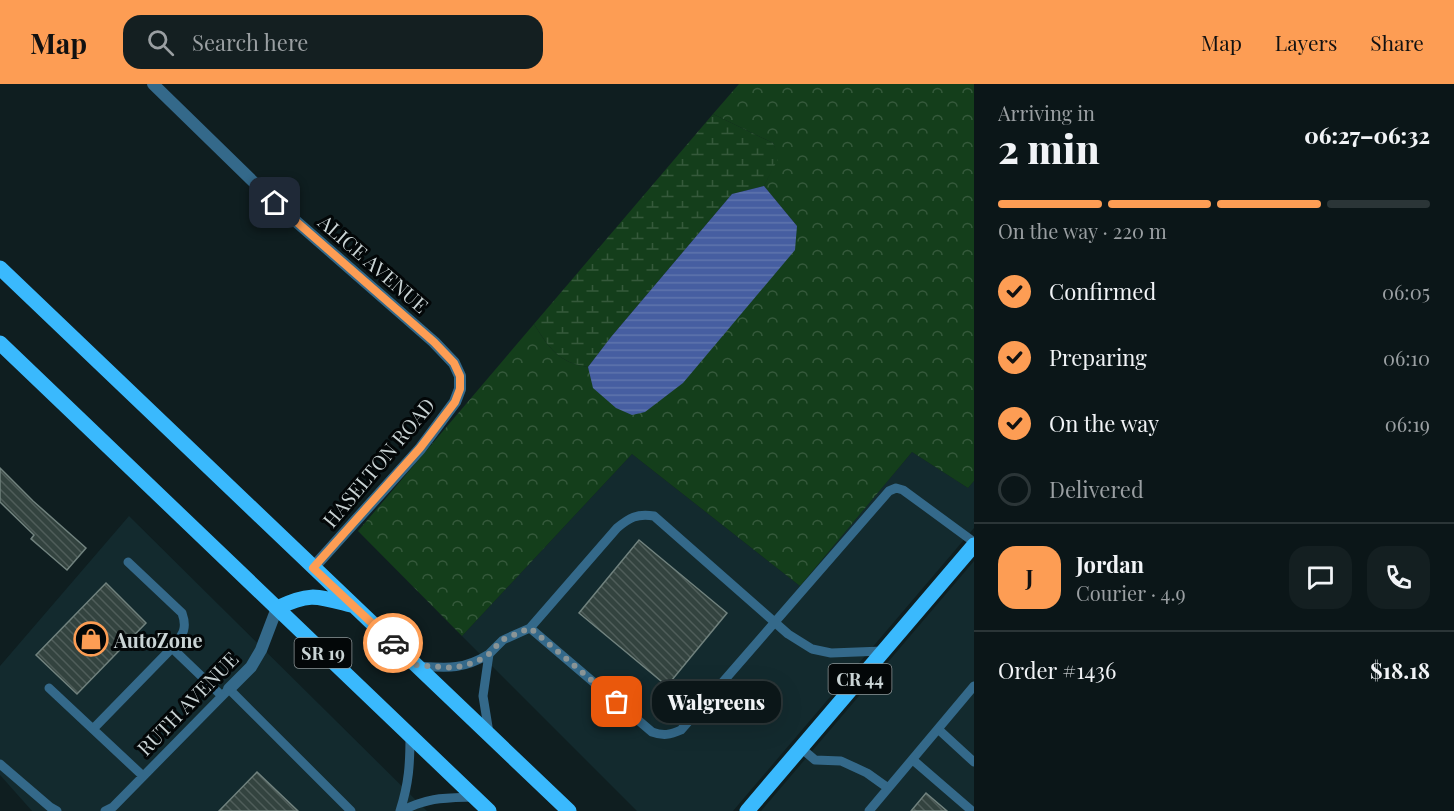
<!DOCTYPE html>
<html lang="en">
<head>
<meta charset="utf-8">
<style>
	body { margin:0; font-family:"Playfair Display",serif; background:#141f21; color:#f1f3f6; height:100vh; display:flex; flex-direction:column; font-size:22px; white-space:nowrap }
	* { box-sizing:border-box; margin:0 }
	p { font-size:20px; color:#9a9fa2 }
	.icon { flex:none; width:33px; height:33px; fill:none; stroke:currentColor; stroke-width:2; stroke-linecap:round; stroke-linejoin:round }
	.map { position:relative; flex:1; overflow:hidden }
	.drawer { display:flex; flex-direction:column; background:#0b1618; width:480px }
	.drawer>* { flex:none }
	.pin { position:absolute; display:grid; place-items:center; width:51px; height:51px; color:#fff; margin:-26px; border-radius:12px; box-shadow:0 3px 9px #0006 }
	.courier { position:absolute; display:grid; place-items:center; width:60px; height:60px; margin:-30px; border:4px solid #fd9d54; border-radius:50%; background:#fff; color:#222; box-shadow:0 2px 8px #0007 }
	.bubble { position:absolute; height:42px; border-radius:18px; background:#0b1618; box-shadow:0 6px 24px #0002,0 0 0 2px #2b3537; font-size:20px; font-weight:800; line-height:42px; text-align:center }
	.head em { font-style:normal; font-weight:800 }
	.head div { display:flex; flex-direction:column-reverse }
	.head { display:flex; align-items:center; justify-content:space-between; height:102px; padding:0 24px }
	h1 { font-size:39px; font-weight:800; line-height:45px }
	.bar { display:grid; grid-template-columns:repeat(4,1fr); gap:9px 6px; align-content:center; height:72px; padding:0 24px }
	.bar i { height:8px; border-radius:4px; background:#2b3537 }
	.bar .active { background:#fd9d54 }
	.bar p { grid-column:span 4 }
	.line { display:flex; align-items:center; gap:15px; padding:0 24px; border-top:2px solid #2b3537 }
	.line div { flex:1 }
	.round { display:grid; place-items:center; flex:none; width:63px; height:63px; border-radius:18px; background:#141f21 }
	ol { padding:0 24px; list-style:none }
	li { display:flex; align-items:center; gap:18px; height:66px }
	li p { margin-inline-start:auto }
	li .icon { padding:6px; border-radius:50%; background:#fd9d54; color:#111; stroke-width:4 }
	li:last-child { color:#9a9fa2 }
	li i { width:33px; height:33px; border:3px solid #2b3537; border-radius:50% }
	header { display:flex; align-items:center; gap:36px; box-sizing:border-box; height:84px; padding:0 30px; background:#fd9d54; color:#111 }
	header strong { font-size:28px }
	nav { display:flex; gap:33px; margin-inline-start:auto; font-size:21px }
	.search { width:420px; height:54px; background:#141f21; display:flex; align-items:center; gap:15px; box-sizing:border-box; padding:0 21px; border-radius:18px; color:#9a9fa2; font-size:22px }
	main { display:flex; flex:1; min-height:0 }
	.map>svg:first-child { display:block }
</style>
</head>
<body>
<header>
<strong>Map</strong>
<div class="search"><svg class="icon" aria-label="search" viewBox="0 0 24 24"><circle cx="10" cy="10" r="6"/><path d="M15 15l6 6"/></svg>Search here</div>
<nav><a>Map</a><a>Layers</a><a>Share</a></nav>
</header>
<main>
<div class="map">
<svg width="974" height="727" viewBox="0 0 974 727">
	<defs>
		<pattern id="forest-crowns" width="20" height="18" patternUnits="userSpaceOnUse" patternTransform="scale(1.5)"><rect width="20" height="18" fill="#143e1b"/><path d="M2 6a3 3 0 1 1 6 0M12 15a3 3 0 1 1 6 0" fill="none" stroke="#35593b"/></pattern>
		<pattern id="wetland-marsh" width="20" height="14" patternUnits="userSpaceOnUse" patternTransform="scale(1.5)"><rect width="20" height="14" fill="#143e1b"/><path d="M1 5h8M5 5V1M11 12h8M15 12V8" fill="none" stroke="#35593b"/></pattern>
		<pattern id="water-rules" width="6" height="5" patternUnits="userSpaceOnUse" patternTransform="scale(1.5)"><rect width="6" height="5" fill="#465ea1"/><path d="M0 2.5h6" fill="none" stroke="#5f74ad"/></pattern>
		<pattern id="building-back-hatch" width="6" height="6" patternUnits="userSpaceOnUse" patternTransform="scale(1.5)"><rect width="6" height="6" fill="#33433f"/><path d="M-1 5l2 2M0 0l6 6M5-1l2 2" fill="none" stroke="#4f5d5a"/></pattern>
	</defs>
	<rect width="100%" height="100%" fill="#0f1e20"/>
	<path fill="#132a2e" d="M912 368 968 404 974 397V444L733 727H637L462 552 632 370 800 502Z
		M129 432 427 727H32L0 691V582Z
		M974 477V727H761Z"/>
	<path fill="url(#forest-crowns)" d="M739 0H974V397L968 404 912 368 800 502 632 370 462 552 358 447 534 240C549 264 559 279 588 283L594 304 797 142 764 102 778 73 773 59 713 30Z"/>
	<path fill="url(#wetland-marsh)" d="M713 30 773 59 779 73 764 102 732 110 611 253 588 283C559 279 549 264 534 240Z"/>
	<path fill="url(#water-rules)" d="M764 102 797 142 795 166 683 299 645 328 632 331 616 324 593 304 588 283 611 253 732 110Z"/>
	<path fill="url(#building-back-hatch)" stroke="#71827e" stroke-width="1.5" d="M0 384 33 417 86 464 67 486 31 455 34 451 0 418Z
		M639 456 727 529 667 602 579 529Z
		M106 499 146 539 77 610 36 571Z
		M257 688 298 727H219Z
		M926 709 947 727H911Z"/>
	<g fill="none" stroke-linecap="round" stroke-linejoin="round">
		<path stroke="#34698a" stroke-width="9" d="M128 478 182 529C188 546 182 551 172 564
			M530 544 652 648C663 652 670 651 681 646L889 407 896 404 903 406 974 458
			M489 570 503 556 530 544 617 444C629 434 637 429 654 432L788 550 812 565 831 569 883 567
			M418 582C447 584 463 586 489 570L483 612 489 649
			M49 604 143 692
			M93 645 172 564 222 612
			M938 645 974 678
			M801 664 815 676 841 677 867 689 888 704
			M913 676 972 727
			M0 680 50 723 57 727
			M105 727 113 723 229 605 351 727
			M400 727C409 699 410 680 410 651
			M401 727C430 713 443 714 474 713
			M869 727 974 602"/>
		<path stroke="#34698a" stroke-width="12" d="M153 0 275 119 434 258 454 279 460 292V305L455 318 420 365 313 484
			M229 605 251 583 261 566 277 524"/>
		<path stroke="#3ab9fd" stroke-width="15" d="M0 184 569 727
			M0 259 489 727
			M277 524C310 508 317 512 351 521
			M747 727 974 461"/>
	</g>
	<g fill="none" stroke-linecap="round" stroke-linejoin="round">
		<path stroke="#899496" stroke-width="6" stroke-dasharray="0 10.8" d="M393 559 416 581 454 584 476 578 489 570 502 556 530 544 617 618"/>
		<path stroke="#fd9d54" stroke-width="8" d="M275 119 434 258 454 279 460 292V305L455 318 420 364 313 484 393 559"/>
	</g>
	<defs>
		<symbol id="shop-ring" viewBox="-11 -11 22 22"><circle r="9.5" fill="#030708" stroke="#fd9d54" stroke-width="1.5"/><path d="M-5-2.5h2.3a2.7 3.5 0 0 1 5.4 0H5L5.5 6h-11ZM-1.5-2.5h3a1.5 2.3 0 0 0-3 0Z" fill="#fd9d54"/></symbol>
	</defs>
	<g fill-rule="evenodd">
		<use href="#shop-ring" x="72" y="536" width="38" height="38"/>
	</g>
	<g text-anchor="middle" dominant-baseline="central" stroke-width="6" stroke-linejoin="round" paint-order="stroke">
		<g fill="#030708" stroke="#8e9698" stroke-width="1.5">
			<rect x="294.5" y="554" width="57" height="30" rx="4.5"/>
			<rect x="828.5" y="580" width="63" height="30" rx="4.5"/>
		</g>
		<g font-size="18" font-weight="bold" fill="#cad4d5">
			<text x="323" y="569">SR 19</text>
			<text x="860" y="595">CR 44</text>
		</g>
		<g font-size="20" fill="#cad4d5" stroke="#030708">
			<text transform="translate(374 179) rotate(41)">ALICE AVENUE</text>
			<text transform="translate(378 378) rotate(-50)">HASELTON ROAD</text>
			<text transform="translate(187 619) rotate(-46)">RUTH AVENUE</text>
		</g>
		<g font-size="20" font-weight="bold" fill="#cad4d5" stroke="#030708" text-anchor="start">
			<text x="114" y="555">AutoZone</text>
		</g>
	</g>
</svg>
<div class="pin" style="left:617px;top:618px;background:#ea580c"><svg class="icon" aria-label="bag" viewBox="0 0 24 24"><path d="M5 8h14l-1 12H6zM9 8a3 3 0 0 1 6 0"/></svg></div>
<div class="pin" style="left:275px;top:119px;background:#1f2937"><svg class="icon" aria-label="home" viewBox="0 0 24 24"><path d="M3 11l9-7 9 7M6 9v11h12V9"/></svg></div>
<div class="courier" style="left:393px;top:559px"><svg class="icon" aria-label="car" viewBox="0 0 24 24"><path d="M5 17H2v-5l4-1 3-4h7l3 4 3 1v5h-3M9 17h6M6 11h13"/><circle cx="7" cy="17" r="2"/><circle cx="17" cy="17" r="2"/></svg></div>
<div class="bubble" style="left:652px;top:597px;width:129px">Walgreens</div>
</div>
<section class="drawer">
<div class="head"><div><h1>2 min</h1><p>Arriving in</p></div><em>06:27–06:32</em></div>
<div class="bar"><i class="active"></i><i class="active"></i><i class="active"></i><i></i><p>On the way · 220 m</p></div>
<ol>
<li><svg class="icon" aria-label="check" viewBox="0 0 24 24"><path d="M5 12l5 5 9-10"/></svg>Confirmed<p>06:05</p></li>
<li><svg class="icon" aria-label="check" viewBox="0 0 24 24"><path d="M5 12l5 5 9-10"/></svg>Preparing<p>06:10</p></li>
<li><svg class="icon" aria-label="check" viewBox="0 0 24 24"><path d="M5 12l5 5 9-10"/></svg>On the way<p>06:19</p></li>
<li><i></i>Delivered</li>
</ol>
<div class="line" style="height:108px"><b class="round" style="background:#fd9d54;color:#111">J</b><div><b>Jordan</b><p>Courier · 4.9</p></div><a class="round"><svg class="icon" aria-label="chat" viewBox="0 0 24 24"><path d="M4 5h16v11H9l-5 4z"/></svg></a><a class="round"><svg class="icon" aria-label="phone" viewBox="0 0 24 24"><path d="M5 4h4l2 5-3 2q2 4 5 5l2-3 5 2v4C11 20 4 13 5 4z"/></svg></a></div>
<div class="line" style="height:78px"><div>Order #1436</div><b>$18.18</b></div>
</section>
</main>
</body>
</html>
